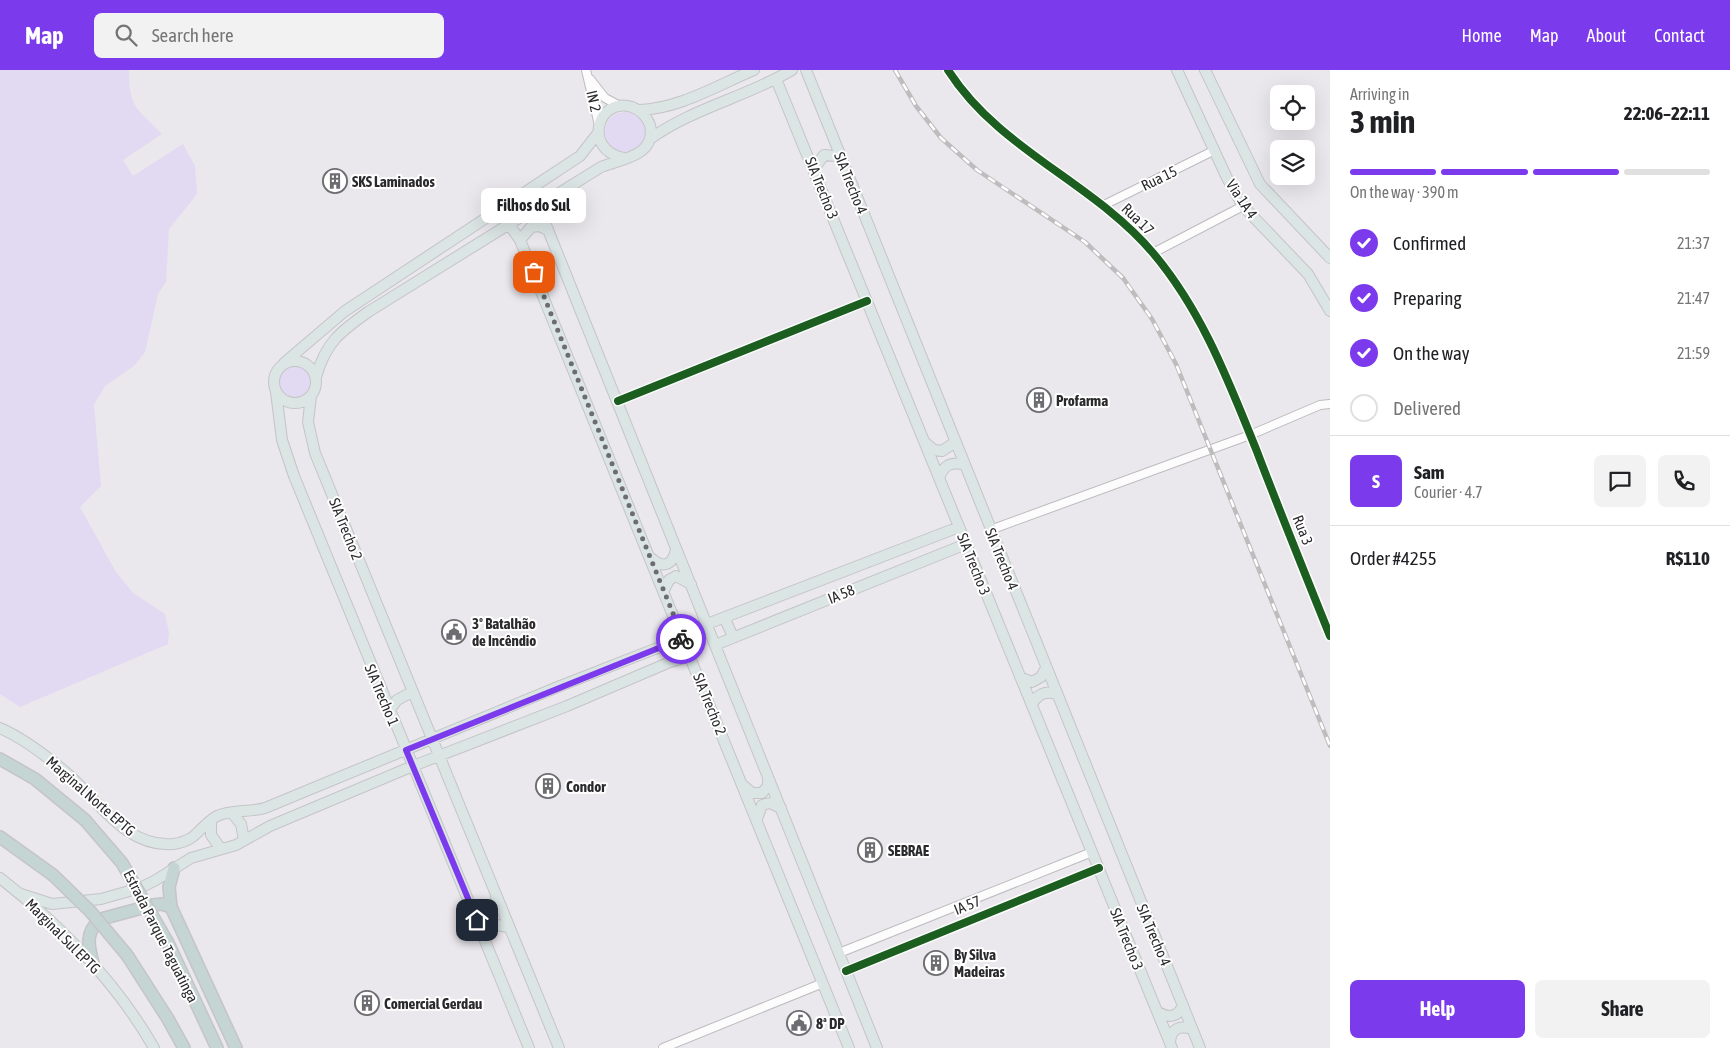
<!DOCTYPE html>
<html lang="en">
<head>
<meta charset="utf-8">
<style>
	body { margin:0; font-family:"Asap Condensed",sans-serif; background:#f2f2f2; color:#202124; height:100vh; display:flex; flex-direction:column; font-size:19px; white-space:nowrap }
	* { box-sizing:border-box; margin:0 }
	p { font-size:16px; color:#757577 }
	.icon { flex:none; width:28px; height:28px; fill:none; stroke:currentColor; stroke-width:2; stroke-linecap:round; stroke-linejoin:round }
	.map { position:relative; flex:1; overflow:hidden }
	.drawer { display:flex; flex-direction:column; background:#fff; width:400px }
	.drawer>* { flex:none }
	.tools { position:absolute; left:1270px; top:15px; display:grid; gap:10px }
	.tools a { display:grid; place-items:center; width:45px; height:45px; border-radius:8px; background:#fff; box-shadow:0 5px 20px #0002; font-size:25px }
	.pin { position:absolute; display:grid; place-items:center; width:42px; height:42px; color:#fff; margin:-21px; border-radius:10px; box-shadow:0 2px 8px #0006 }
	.courier { position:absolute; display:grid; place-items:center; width:50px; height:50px; margin:-25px; border:4px solid #7c3aed; border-radius:50%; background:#fff; color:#222; box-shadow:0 1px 6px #0007 }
	.bubble { position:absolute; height:35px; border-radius:8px; background:#fff; box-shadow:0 5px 20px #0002; font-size:16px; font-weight:700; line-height:35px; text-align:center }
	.overview em { font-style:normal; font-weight:700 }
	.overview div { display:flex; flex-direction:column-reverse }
	.overview { display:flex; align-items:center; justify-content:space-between; height:85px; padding:0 20px }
	h1 { font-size:32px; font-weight:700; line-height:38px }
	.bar { display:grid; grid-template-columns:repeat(4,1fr); gap:8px 5px; align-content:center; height:60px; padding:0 20px }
	.bar i { height:6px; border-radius:4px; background:#e0e0e0 }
	.bar .current { background:#7c3aed }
	.bar p { grid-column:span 4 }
	.line { display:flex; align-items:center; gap:12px; padding:0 20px; border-top:1px solid #e0e0e0 }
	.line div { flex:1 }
	.round { display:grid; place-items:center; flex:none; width:52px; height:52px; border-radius:8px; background:#f2f2f2 }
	ol { padding:0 20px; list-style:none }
	li { display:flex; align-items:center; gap:15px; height:55px }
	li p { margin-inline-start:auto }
	li .icon { padding:5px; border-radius:50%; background:#7c3aed; color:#fff; stroke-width:4 }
	li:last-child { color:#757577 }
	li i { width:28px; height:28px; border:2px solid #e0e0e0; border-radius:50% }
	.cta { display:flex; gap:10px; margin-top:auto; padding:10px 20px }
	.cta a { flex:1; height:58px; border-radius:8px; background:#7c3aed; color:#fff; font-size:20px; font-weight:700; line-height:58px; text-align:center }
	.cta a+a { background:#f2f2f2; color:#202124 }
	header { display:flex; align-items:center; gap:30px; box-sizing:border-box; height:70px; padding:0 25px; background:#7c3aed; color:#fff }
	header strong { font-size:24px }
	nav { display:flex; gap:28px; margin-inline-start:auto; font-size:18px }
	.search { width:350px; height:45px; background:#f2f2f2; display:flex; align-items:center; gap:12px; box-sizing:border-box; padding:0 18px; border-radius:8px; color:#757577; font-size:19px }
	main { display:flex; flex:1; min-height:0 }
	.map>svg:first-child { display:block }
</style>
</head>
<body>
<header>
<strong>Map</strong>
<div class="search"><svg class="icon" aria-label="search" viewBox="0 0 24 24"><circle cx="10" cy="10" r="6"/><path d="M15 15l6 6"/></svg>Search here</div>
<nav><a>Home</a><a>Map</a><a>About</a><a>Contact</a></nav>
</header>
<main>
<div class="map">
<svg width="1330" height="978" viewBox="0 0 1330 978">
	<rect width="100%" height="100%" fill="#eae8ed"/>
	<path fill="#e2d9f2" d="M0 0H129C129 39 137 38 162 64L123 90 133 106 183 74 195 96 197 124 169 159 166 212 158 224 145 282 134 296 105 316 94 335 101 416 80 437 116 502 133 523 165 544 169 563 168 574 20 637 0 624Z
		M605 62a20 20 0 1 1 40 0a20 20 0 1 1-40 0Z
		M279 312a16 16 0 1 1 32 0a16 16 0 1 1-32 0Z"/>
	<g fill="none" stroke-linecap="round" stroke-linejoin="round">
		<defs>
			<path id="minor" d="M586 0 599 55
				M948 0C999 80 1093 112 1153 183 1202 241 1228 310 1256 379 1280 442 1305 504 1330 566
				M590 9 605 28 620 36
				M1104 135 1215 80
				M1153 183 1243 136
				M618 331 867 231
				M990 460 1250 365 1320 335 1330 334
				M839 883 1092 782
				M846 901 1099 798
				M663 978 823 913"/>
			<path id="major" d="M806 0 1200 978
				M1177 0 1227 108 1243 136 1308 204 1330 241
				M1205 0 1260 114 1330 188
				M776 9 1172 978
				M639 40C679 39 718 15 754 0
				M650 69C693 38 746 27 792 0
				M814 99 824 85 836 86 842 89
				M538 135 877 978
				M508 153 520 170 540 219 849 978
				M520 170 531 157 539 156 548 160
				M274 312a21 21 0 1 1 42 0a21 21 0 1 1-42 0Z
				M284 293 345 241 580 86 598 63
				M316 307C326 272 340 262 368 242L601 97C621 89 657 86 650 55 647 47 640 40 632 37 598 26 582 79 623 88
				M276 322 282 370 294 406 529 978
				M311 326 308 352 315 383 559 978
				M927 374 934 380 942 381 954 373
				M939 408C944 395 950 392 963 394
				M651 488C664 500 674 494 676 478
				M664 520 669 510 676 506 691 514
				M725 549 733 567
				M707 554 959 457
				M715 575 966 474
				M1020 607 1032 612 1041 607 1046 598
				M1032 634C1037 625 1045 620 1056 624
				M389 641 397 630 412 622
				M0 658C25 669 48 687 69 705 99 732 127 778 173 774 198 771 199 756 217 746 228 740 251 742 265 738L560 616 683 568
				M744 716 752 723H762L768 716V708
				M232 743 241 754 244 770
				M757 749 762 735 770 733 781 738
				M211 750V765L221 779
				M0 808C60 855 116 911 154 978
				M21 824 52 834 101 829 140 818 156 810 191 788 236 775 270 756 413 696 567 636 670 592 691 586
				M472 837 486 841 494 836 496 827
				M484 868 486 863 497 855 508 857
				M1158 942C1168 948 1178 948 1183 935
				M1170 972C1171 959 1179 955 1192 959"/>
			<path id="highway" d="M0 689 35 709 85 750
				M0 767 53 805
				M174 798 169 817 171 837 236 978
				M168 873 217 978
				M127 885 168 949 184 978
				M93 893C88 875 85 862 101 849L153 835 162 834 171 837"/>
		</defs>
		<use href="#minor" stroke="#bdbbbf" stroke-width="10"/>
		<use href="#major" stroke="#c5c4c6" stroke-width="12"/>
		<use href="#highway" stroke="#c5c4c6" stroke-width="14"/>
		<use href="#minor" stroke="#fcfcfc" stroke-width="8"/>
		<use href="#major" stroke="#dbe5e3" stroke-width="10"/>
		<use href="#highway" stroke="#c5d5d3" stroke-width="11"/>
		<defs>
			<path id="rail" d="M895 0 916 36 941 68 977 100 1085 172 1123 208 1152 249 1176 294 1330 676"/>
		</defs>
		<use href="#rail" stroke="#bdbdbe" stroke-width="4.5"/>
		<use href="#rail" stroke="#fff" stroke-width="2.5" stroke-dasharray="8" stroke-linecap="butt"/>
		<defs>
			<path id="highway-bridge" d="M85 750 122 793 168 873
				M53 805 90 841 127 885"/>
		</defs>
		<use href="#highway-bridge" stroke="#c5c4c6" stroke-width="14" stroke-linecap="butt"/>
		<use href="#highway-bridge" stroke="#c5d5d3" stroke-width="11"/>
		<defs>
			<path id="cycleway" d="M948 0C999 80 1093 112 1153 183 1202 241 1228 310 1256 379 1280 442 1305 504 1330 566
				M618 331 867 231
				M846 901 1099 798"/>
		</defs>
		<use href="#cycleway" stroke="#fff" stroke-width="11"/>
		<use href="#cycleway" stroke="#1b5e20" stroke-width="8"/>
	</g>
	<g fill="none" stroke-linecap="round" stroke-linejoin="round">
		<path stroke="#6d6c70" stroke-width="5" stroke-dasharray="0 9" d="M534 202 670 536 683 568 681 569"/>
		<path stroke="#7c3aed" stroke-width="6" d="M477 850 406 680 681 569"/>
	</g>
	<defs>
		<symbol id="building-ring" viewBox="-11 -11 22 22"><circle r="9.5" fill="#fff" stroke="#6d6c70" stroke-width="1.5"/><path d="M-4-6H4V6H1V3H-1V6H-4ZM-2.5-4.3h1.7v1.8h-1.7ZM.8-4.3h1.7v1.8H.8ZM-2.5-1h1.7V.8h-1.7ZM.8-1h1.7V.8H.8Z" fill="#6d6c70"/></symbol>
		<symbol id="civic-ring" viewBox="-11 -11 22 22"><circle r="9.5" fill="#fff" stroke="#6d6c70" stroke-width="1.5"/><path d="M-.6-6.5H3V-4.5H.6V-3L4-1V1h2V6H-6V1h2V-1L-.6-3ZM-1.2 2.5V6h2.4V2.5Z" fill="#6d6c70"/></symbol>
	</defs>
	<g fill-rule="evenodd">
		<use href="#building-ring" x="321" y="97" width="28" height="28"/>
		<use href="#building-ring" x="1025" y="316" width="28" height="28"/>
		<use href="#civic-ring" x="440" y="548" width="28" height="28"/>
		<use href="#building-ring" x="534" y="702" width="28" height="28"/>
		<use href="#building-ring" x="856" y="766" width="28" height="28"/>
		<use href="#building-ring" x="922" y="879" width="28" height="28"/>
		<use href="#building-ring" x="353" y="919" width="28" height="28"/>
		<use href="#civic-ring" x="785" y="939" width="28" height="28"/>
	</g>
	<g text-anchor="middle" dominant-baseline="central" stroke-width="4" stroke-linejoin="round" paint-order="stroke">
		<g font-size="15" fill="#2a292c" stroke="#fff">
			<text transform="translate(594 31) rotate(77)">IN 2</text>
			<text transform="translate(1159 108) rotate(-26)">Rua 15</text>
			<text transform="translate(851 113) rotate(68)">SIA Trecho 4</text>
			<text transform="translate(822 118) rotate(68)">SIA Trecho 3</text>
			<text transform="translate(1242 129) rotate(56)">Via 1A 4</text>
			<text transform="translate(1138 149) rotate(44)">Rua 17</text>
			<text transform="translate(346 459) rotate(68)">SIA Trecho 2</text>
			<text transform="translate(1303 460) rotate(68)">Rua 3</text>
			<text transform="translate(1002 489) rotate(68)">SIA Trecho 4</text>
			<text transform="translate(974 494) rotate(68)">SIA Trecho 3</text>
			<text transform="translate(841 524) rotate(-22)">IA 58</text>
			<text transform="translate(382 625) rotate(67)">SIA Trecho 1</text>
			<text transform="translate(710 634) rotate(68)">SIA Trecho 2</text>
			<text transform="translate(91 726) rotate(41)">Marginal Norte EPTG</text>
			<text transform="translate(967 835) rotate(-22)">IA 57</text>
			<text transform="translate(1154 865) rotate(67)">SIA Trecho 4</text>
			<text transform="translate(63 866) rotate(45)">Marginal Sul EPTG</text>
			<text transform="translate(161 866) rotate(63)">Estrada Parque Taguatinga</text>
			<text transform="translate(1127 869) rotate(68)">SIA Trecho 3</text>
		</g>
		<g font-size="15" font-weight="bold" fill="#2a292c" stroke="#fff" text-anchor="start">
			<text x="352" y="111">SKS Laminados</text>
			<text x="1056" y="330">Profarma</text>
			<text x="472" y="553">3º Batalhão<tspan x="472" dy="17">de Incêndio</tspan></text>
			<text x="566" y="716">Condor</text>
			<text x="888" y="780">SEBRAE</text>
			<text x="954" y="884">By Silva<tspan x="954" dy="17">Madeiras</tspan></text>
			<text x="384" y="933">Comercial Gerdau</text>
			<text x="816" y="953">8ª DP</text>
		</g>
	</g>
</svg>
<div class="tools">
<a><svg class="icon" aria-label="locate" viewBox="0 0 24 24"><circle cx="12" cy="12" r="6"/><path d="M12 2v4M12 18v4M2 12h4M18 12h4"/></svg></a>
<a><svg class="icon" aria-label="layers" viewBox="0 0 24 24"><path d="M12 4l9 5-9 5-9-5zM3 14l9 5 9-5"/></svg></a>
</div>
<div class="pin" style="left:534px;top:202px;background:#ea580c"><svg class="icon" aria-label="bag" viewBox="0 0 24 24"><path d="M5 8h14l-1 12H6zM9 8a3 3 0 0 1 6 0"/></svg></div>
<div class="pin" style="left:477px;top:850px;background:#1f2937"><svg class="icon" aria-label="home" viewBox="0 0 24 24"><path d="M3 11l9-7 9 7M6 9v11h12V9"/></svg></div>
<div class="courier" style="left:681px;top:569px"><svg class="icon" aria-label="bike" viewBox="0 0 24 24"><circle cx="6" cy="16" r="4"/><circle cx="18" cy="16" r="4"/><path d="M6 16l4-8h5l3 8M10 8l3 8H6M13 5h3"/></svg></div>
<div class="bubble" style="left:481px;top:118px;width:105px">Filhos do Sul</div>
</div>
<section class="drawer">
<div class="overview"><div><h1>3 min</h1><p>Arriving in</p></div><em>22:06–22:11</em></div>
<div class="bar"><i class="current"></i><i class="current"></i><i class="current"></i><i></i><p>On the way · 390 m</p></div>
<ol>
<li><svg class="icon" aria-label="check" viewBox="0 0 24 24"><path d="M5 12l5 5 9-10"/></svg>Confirmed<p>21:37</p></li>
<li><svg class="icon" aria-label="check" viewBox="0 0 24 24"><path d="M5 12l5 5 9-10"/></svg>Preparing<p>21:47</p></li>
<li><svg class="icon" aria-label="check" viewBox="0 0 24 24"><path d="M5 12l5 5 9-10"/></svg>On the way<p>21:59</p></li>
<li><i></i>Delivered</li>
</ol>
<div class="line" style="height:90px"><b class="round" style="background:#7c3aed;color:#fff">S</b><div><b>Sam</b><p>Courier · 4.7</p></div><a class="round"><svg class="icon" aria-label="chat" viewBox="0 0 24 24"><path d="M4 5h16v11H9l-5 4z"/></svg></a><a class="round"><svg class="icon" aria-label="phone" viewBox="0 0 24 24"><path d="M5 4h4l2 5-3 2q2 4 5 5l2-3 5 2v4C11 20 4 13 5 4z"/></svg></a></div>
<div class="line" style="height:65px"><div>Order #4255</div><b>R$110</b></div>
<div class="cta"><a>Help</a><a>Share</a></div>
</section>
</main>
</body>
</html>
